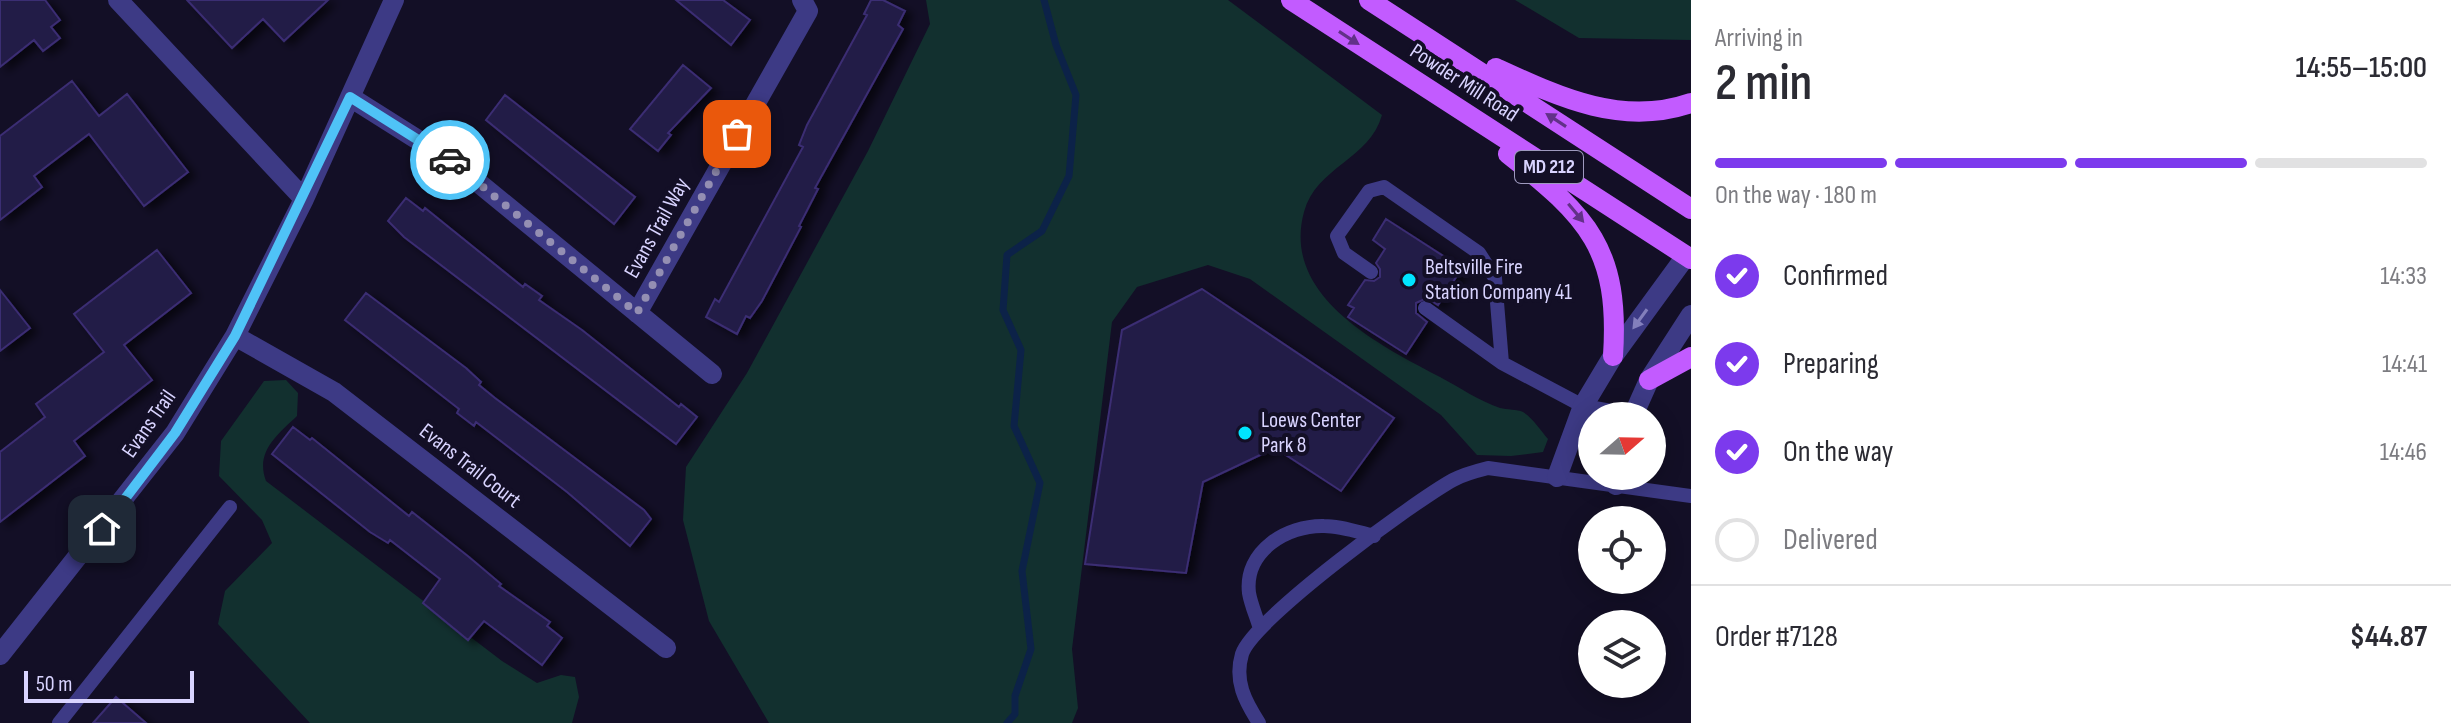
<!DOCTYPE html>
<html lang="en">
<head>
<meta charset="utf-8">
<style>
	body { margin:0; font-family:"Sofia Sans Condensed",sans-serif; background:#f7f7f7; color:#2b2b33; height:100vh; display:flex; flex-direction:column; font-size:30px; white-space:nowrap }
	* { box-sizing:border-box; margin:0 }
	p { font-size:26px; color:#7c7c81 }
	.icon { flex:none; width:44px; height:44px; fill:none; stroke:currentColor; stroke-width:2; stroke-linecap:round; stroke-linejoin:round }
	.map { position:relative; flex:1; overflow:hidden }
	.side { display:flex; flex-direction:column; background:#fff; width:760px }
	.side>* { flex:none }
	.needle { width:52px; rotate:70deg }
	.tools { position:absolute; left:1578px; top:402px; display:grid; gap:16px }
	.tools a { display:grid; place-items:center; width:88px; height:88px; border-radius:50%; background:#fff; box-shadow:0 4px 20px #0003; font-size:40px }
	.scale { position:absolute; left:24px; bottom:20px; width:170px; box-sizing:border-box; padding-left:8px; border:4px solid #d9d4ff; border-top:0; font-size:22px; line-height:28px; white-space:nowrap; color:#d9d4ff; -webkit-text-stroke:6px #130f26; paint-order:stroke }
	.pin { position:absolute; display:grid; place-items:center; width:68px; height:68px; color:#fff; margin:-34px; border-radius:16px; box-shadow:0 4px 12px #0006 }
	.courier { position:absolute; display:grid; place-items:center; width:80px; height:80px; margin:-40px; border:6px solid #4fc3f7; border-radius:50%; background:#fff; color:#222; box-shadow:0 2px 10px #0007 }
	.summary em { font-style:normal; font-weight:600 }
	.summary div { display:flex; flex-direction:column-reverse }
	.summary { display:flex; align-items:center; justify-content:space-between; height:136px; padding:0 24px }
	h1 { font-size:52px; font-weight:600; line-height:60px }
	.bar { display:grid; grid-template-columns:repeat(4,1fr); gap:12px 8px; align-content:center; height:96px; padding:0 24px }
	.bar i { height:10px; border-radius:6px; background:#e1e1e2 }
	.bar .selected { background:#7c3aed }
	.bar p { grid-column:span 4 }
	.line { display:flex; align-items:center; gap:20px; padding:0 24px; border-top:2px solid #e1e1e2 }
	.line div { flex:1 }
	ol { padding:0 24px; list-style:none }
	li { display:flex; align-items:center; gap:24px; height:88px }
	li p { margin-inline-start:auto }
	li .icon { padding:8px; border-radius:50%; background:#7c3aed; color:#fff; stroke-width:4 }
	li:last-child { color:#7c7c81 }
	li i { width:44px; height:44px; border:4px solid #e1e1e2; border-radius:50% }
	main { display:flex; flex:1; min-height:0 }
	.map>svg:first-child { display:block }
</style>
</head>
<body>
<main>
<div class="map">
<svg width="1691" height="723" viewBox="0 0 1691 723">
	<defs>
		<filter id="shadow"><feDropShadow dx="7" dy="4" stdDeviation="4" flood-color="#0009"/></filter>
	</defs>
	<rect width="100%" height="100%" fill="#130f26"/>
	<path fill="#12302f" d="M926 0H1228L1382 115C1370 159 1316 167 1304 212 1281 296 1379 345 1440 377 1459 387 1479 401 1500 408 1507 410 1517 409 1523 412 1533 418 1541 431 1548 439L1543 452 1511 456 1477 455 1441 415 1250 279 1208 265 1137 287 1112 322 1072 649 1078 708 1072 723H769L709 621 683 520 686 467 747 373 868 151 930 24Z
		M1515 0H1691V40L1579 38Z
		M286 380 298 393 297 416C277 435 255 452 266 481L502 661 537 683 561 675 575 677 579 697 572 723H310L218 624 225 591 272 543 262 520 219 476 221 441 264 381Z"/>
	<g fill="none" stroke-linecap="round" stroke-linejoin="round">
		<path stroke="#0c2248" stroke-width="7" d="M1007 723 1015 714V696L1031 649 1022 571 1040 483 1014 426 1021 350 1003 310 1007 255 1042 231 1069 176 1076 95 1056 45 1044 0"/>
	</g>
	<path fill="#241b47" stroke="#3b2d73" stroke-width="2" filter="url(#shadow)" d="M0 0H45L60 20 51 27 60 38 43 51 34 40 0 67Z
		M187 0H328L284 41 263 19 232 48Z
		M676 0H723L750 20 731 45Z
		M871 0H883L905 11 898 25 903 29 815 188 818 189 799 226 801 227 762 301 750 318 746 316 737 334 706 317 715 299 719 302 803 147 799 145 807 125 867 15 864 14Z
		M683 65 711 88 668 133 671 135 658 151 630 129Z
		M72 81 99 116 127 94 188 172 144 206 89 134 34 176 42 187 0 220V136Z
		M505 95 635 197 614 224 486 120Z
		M406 198 423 211 425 208 523 287 525 284 542 296 539 300 582 330 679 407 681 404 697 417 676 444 404 237 388 221Z
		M1386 219 1462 268 1438 305 1427 298 1416 303V313L1427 322 1406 354 1348 317 1354 308 1348 305 1365 280 1374 281 1380 277V269L1376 263 1385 249 1373 240Z
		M157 250 191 293 124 345 152 380 74 441 85 456 0 522V452L45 417 36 404 104 352 74 314Z
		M1202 289 1394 418 1341 491 1275 448 1203 482 1186 573 1085 564 1122 330Z
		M0 290 30 328 0 351Z
		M366 293 466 368 481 382 479 385 495 398 644 510 651 519 630 546 567 492 476 422 474 426 457 413 459 409 345 320Z
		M293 427 310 440 312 438 409 516 412 512 469 557 501 584 499 586 550 622 547 626 562 638 542 665 484 621 468 640 423 603 440 579 390 540 388 543 370 532 272 454Z
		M116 697 146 723H93Z"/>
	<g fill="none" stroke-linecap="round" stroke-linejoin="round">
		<path stroke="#3d3a85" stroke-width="14" d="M1371 272 1344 253 1337 236 1369 191 1384 187 1479 253 1495 278 1502 363
			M1425 308 1502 363 1583 406 1634 415
			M1260 629C1257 618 1251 605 1249 593 1244 551 1287 525 1324 526 1341 526 1358 532 1374 536
			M59 723 230 507
			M1259 723C1245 701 1234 681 1242 654 1253 619 1415 501 1453 480 1464 474 1476 471 1488 468L1691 496"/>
		<path stroke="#3d3a85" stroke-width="20" d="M118 0 304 199
			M350 97 453 162 712 374
			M637 313 808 11 802 0
			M235 336 334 392 666 648
			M1633 416 1649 380 1691 315
			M1557 477 1583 406 1613 356 1686 256
			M1616 485 1619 476
			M0 655 175 433 235 336 304 199 394 0"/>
		<path stroke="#c25bff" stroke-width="20" d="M1291 0 1691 259
			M1369 0 1691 209
			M1496 68C1559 97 1622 127 1691 103
			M1508 154C1588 217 1620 249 1613 356
			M1649 380 1691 357"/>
	</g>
	<defs><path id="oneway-solid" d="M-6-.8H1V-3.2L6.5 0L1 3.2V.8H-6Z" transform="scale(2)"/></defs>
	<g fill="#623188">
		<use href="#oneway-solid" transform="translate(1349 38) rotate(33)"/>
		<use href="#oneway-solid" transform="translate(1556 120) rotate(-147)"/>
		<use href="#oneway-solid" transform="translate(1576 213) rotate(50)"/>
	</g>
	<use fill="#837fbc" href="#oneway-solid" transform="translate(1640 319) rotate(126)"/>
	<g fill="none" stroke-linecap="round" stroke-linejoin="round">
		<path stroke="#948fb3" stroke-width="8" stroke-dasharray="0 14.4" d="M450 160 637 313 737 134"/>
		<path stroke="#4fc3f7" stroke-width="10" d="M102 529 175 433 235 336 350 97 450 160"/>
	</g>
	<g fill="#00e5ff" stroke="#130f26" stroke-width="3">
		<circle cx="1409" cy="280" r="8"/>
		<circle cx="1245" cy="433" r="8"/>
	</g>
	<g text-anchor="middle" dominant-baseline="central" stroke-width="8" stroke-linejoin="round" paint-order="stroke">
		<rect fill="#130f26" stroke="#9e99be" stroke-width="2" x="1515" y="151" width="68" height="32" rx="6"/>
		<g font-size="20" font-weight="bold" fill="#d9d4ff">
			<text x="1549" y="167">MD 212</text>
		</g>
		<g font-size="22" fill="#d9d4ff" stroke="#130f26">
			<text transform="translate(1464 83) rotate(33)">Powder Mill Road</text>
			<text transform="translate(657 228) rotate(-61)">Evans Trail Way</text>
			<text transform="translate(149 424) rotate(-55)">Evans Trail</text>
			<text transform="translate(470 466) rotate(38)">Evans Trail Court</text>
		</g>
		<g font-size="22" fill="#d9d4ff" stroke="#130f26" text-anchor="start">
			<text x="1425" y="267">Beltsville Fire<tspan x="1425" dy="25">Station Company 41</tspan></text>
			<text x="1261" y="420">Loews Center<tspan x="1261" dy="25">Park 8</tspan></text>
		</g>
	</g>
</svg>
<div class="tools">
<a><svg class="needle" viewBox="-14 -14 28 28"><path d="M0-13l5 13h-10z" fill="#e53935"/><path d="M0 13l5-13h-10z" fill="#7c7c81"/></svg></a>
<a><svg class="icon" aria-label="locate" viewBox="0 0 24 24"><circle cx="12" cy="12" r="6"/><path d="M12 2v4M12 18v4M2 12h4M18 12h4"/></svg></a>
<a><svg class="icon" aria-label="layers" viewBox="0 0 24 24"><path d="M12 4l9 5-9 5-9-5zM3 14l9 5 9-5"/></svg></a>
</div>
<div class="scale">50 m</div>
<div class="pin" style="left:737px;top:134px;background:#ea580c"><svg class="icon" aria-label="bag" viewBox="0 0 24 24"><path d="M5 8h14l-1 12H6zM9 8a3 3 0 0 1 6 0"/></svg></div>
<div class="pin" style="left:102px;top:529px;background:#1f2937"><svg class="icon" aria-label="home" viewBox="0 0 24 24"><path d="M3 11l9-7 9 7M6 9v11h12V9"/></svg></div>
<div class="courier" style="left:450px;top:160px"><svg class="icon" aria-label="car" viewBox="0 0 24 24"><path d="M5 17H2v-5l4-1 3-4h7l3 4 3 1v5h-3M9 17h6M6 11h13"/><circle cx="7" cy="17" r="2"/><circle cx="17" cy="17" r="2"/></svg></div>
</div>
<section class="side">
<div class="summary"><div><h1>2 min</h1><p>Arriving in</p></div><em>14:55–15:00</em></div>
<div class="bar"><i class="selected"></i><i class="selected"></i><i class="selected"></i><i></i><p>On the way · 180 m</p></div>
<ol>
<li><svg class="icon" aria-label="check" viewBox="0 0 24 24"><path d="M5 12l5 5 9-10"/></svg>Confirmed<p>14:33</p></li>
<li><svg class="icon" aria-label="check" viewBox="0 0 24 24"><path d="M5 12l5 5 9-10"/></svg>Preparing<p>14:41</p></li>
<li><svg class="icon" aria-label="check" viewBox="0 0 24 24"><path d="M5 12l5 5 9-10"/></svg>On the way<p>14:46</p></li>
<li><i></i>Delivered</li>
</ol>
<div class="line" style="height:104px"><div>Order #7128</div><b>$44.87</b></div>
</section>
</main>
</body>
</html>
